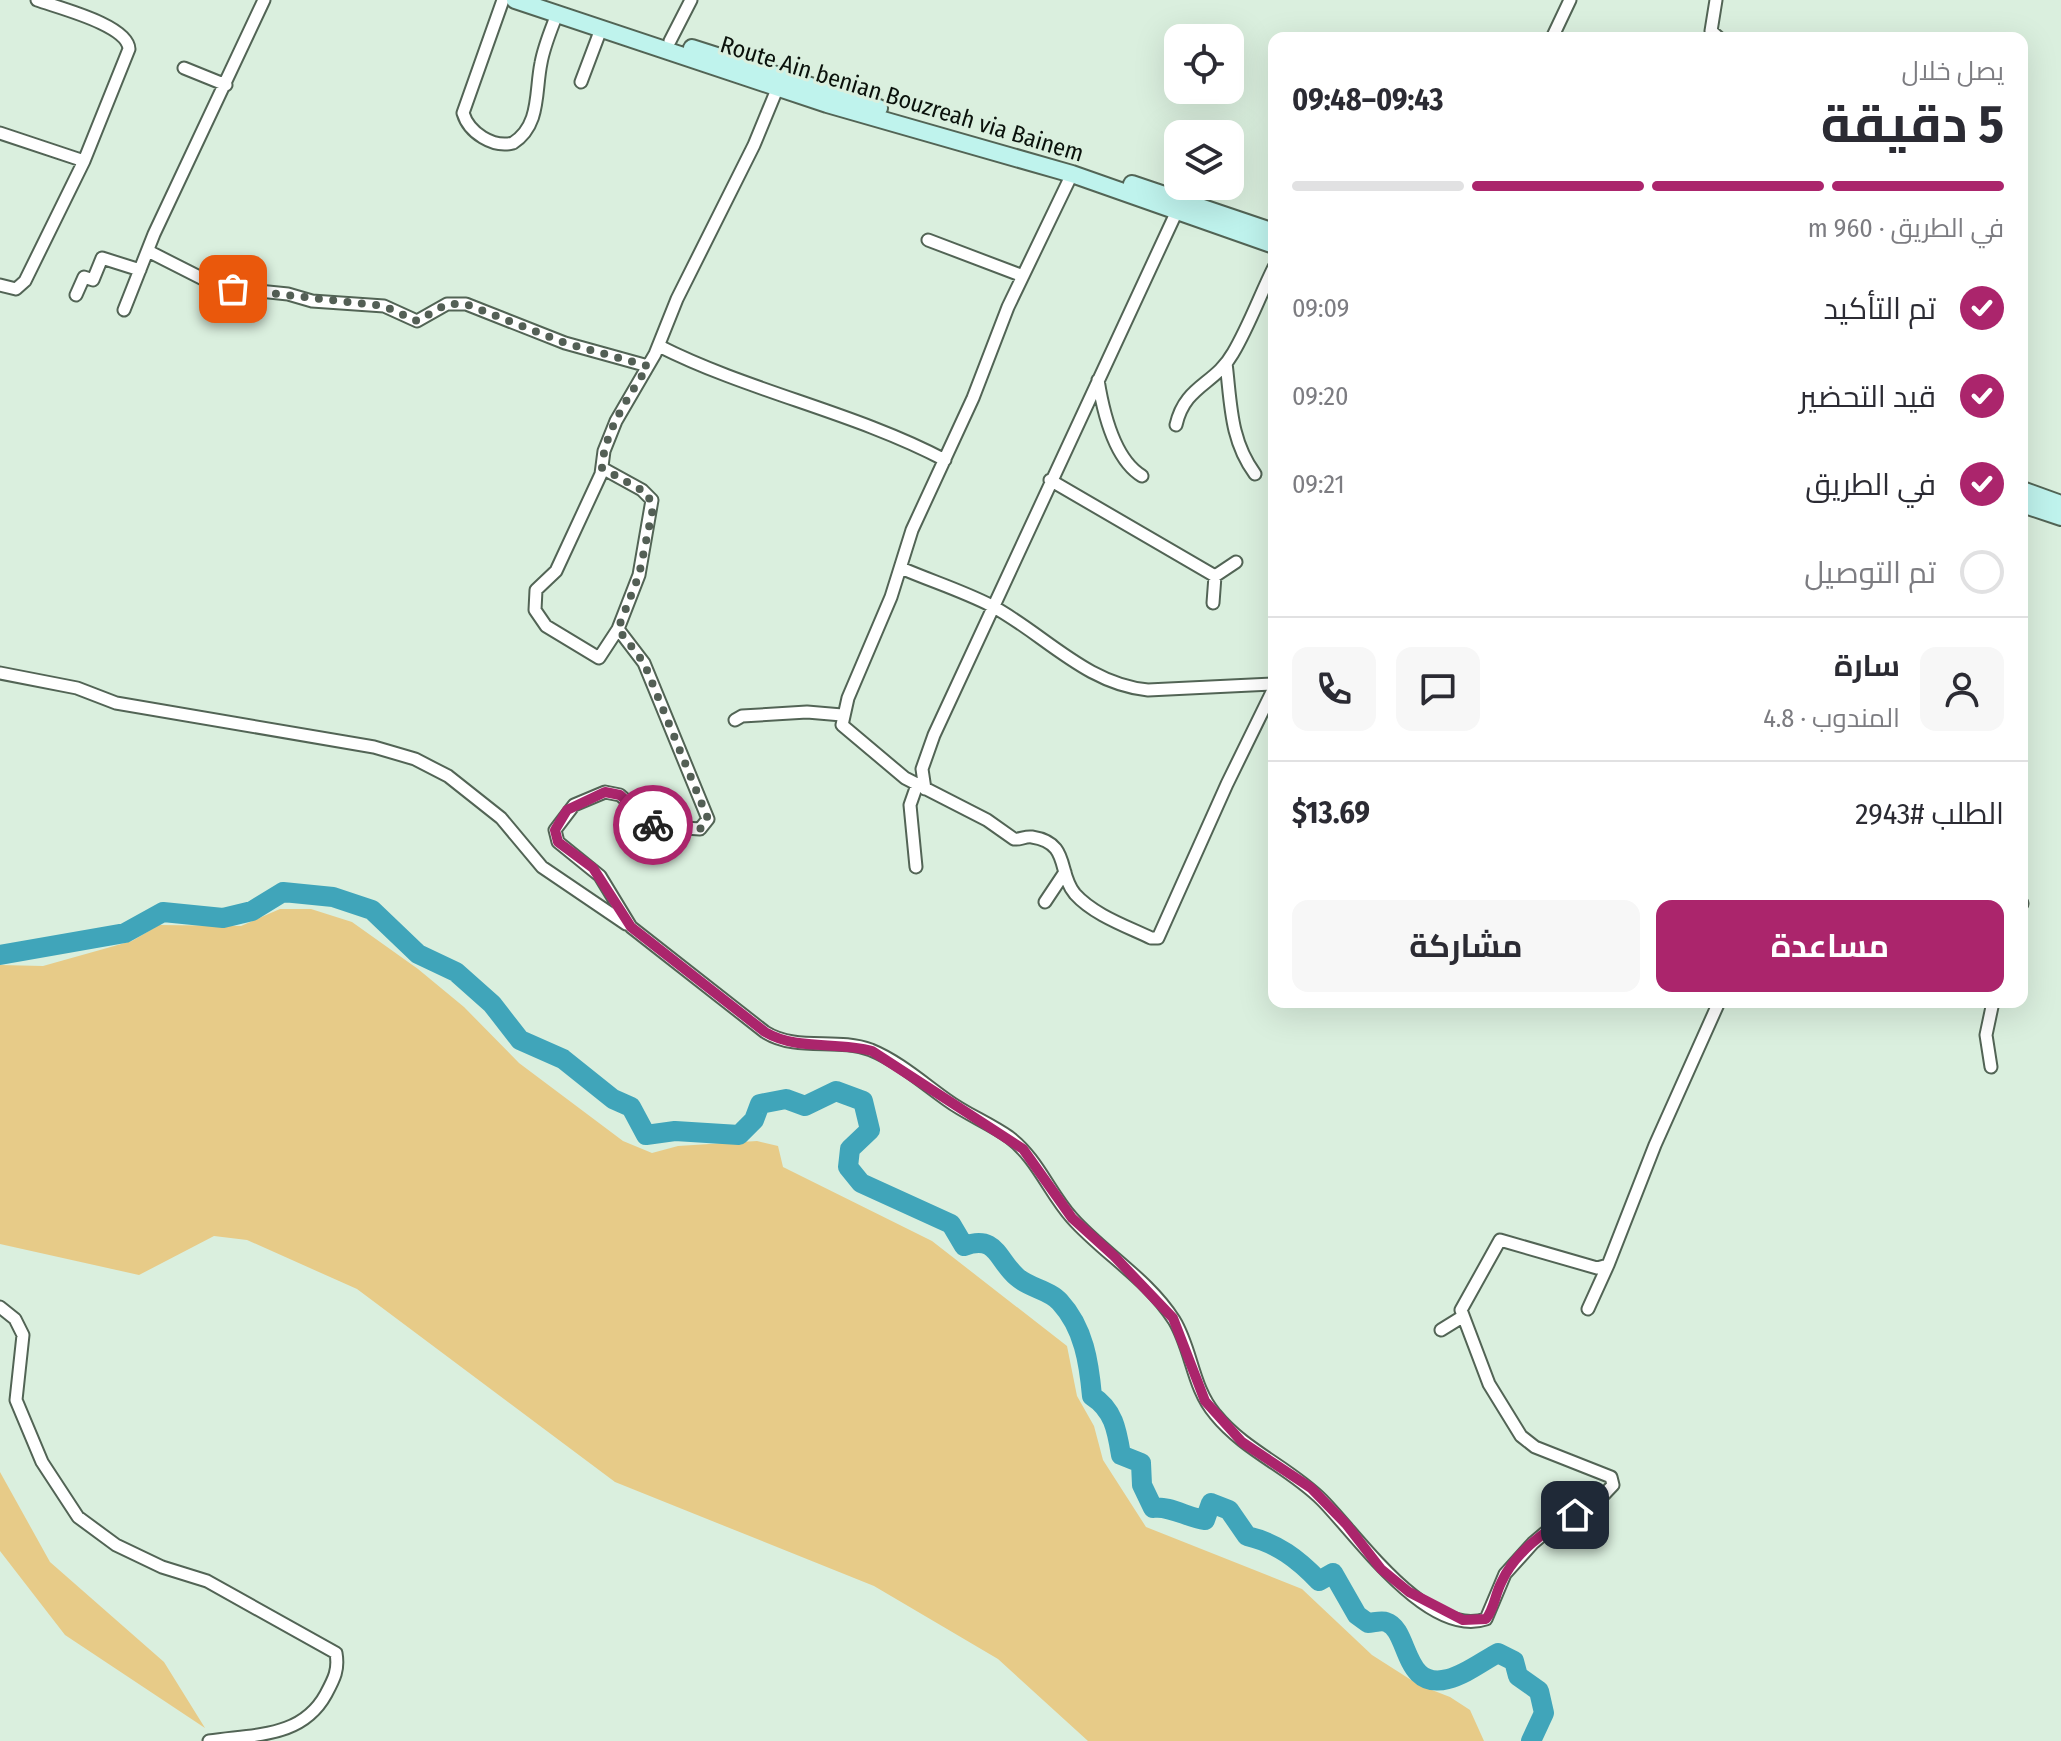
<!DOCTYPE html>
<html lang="ar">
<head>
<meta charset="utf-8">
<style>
	body { margin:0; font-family:"Fira Sans Condensed",Cairo,sans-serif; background:#f7f7f7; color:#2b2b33; direction:rtl; height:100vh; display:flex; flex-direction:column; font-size:30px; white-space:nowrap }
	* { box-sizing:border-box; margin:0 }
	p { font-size:26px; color:#7c7c81 }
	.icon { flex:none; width:44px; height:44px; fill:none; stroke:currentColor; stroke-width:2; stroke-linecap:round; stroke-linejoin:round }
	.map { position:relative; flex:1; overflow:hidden; direction:ltr }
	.details { position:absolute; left:1268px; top:32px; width:760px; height:976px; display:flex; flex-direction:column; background:#fff; border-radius:16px; box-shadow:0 8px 32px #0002; direction:rtl }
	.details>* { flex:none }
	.tools { position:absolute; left:1164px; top:24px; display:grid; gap:16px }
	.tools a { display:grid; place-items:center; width:80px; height:80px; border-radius:16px; background:#fff; box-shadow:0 8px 32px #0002; font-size:40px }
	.pin { position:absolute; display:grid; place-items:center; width:68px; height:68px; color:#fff; margin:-34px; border-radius:16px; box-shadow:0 4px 12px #0006 }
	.courier { position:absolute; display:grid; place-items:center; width:80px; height:80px; margin:-40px; border:6px solid #ab256c; border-radius:50%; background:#fff; color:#222; box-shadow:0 2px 10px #0007 }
	.head em { font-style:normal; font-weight:700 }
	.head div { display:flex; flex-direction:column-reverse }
	.head { display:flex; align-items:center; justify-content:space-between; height:136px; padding:0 24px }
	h1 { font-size:52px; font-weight:700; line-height:60px }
	.bar { display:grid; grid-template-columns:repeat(4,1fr); gap:12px 8px; align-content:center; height:96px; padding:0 24px }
	.bar i { height:10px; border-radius:6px; background:#e1e1e2 }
	.bar .active { background:#ab256c }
	.bar p { grid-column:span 4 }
	.line { display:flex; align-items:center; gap:20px; padding:0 24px; border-top:2px solid #e1e1e2 }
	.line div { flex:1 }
	.round { display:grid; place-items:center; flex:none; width:84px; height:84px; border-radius:16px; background:#f7f7f7 }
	ol { padding:0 24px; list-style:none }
	li { display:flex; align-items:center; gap:24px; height:88px }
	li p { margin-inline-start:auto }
	li .icon { padding:8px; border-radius:50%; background:#ab256c; color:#fff; stroke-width:4 }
	li:last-child { color:#7c7c81 }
	li i { width:44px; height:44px; border:4px solid #e1e1e2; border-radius:50% }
	.primary-button { display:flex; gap:16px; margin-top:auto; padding:16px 24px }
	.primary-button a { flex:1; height:92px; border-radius:16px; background:#ab256c; color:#fff; font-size:32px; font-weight:700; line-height:92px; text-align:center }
	.primary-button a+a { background:#f7f7f7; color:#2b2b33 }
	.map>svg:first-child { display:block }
</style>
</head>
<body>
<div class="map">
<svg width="2061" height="1741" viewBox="0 0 2061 1741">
	<rect width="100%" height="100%" fill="#daefde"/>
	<path fill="#e7cb88" d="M280 909H311L352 922 418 969 464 1007 519 1063 623 1141 652 1153 678 1146 757 1141 778 1146 783 1167 932 1241 1067 1346 1077 1396 1094 1426 1103 1460 1146 1527 1302 1589 1372 1655 1419 1685 1450 1697 1470 1710 1484 1741H1088L998 1659 874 1586 615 1482 357 1289 247 1240 214 1236 139 1275 0 1244V965L43 966 132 941 159 925 241 926Z
		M0 1472 50 1562 164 1662 205 1728 65 1635 0 1551Z"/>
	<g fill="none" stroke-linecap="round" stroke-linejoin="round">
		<path stroke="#40a5ba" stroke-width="20" d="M0 955 125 933 163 912 223 918 252 911 283 892 333 897 372 910 418 954 456 972 492 1004 520 1040 563 1059 613 1099 631 1107 646 1135 675 1131 739 1135 754 1120 760 1104 786 1099 805 1106 836 1091 863 1101 870 1130 850 1149 848 1167 861 1183 951 1224 964 1246C997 1234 997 1260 1017 1277 1029 1288 1050 1290 1060 1302 1084 1328 1089 1363 1092 1396 1114 1410 1117 1431 1121 1455L1141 1463 1142 1485 1153 1508C1169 1505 1188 1518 1205 1520L1211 1503 1229 1510 1247 1536C1277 1543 1298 1559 1319 1581L1333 1573 1357 1615 1368 1623C1373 1623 1381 1620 1386 1622 1410 1629 1402 1691 1448 1679 1465 1675 1483 1661 1498 1653L1514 1661 1518 1676 1539 1691 1544 1713 1531 1741"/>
		<defs>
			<path id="minor" d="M503 0 463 113C469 133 493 148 513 143 541 125 535 91 541 63 544 46 551 30 557 14
				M1716 0 1711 31 1719 38
				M1552 38 1570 0
				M670 41 691 0
				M184 68 226 85
				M581 82 601 29
				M0 133 84 161
				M1072 174 1008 307 973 398 912 530 891 597 848 698 842 725 905 778 987 820 1014 839C1020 840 1025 836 1032 837 1071 843 1057 873 1075 894 1094 915 1126 926 1151 938H1158L1227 784 1274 688
				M928 240 1023 276
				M148 251 219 287 288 294 312 301 384 306 417 321 447 304H466L565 343 648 366
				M0 285 16 289 25 281 84 161 129 49C128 25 59 8 37 0
				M76 295 84 277 93 280 102 258 140 270
				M124 310 154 234 264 0
				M659 346C750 392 854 412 945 460
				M1226 363C1231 404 1230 440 1255 474
				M1098 380C1103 411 1114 459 1142 476
				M1176 425C1185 385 1215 385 1233 353 1249 326 1260 295 1274 267
				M602 468 642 490 652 500 639 575 618 629 644 663 708 819 700 829 655 826 620 795 605 792 574 805 555 830 558 842 600 876 631 927 765 1032C797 1052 836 1037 871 1050 898 1061 923 1083 947 1100 966 1114 989 1123 1009 1137 1037 1158 1049 1192 1072 1218 1103 1253 1148 1279 1174 1320 1192 1349 1192 1387 1215 1414 1245 1451 1289 1467 1322 1500 1356 1534 1428 1639 1486 1619L1505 1574 1533 1543 1553 1526 1593 1506 1613 1485 1611 1477 1535 1447 1521 1436 1489 1384 1461 1310 1500 1240 1597 1268 1608 1265 1655 1145 1719 1002
				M1050 480 1215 576
				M901 568C931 581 963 591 992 606 1044 634 1086 684 1148 690L1274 684
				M1213 603 1215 576 1236 562
				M618 629 599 658 546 626 535 610 536 590 556 571 601 474 604 451 616 421 655 354 677 299 754 145 780 82
				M0 673 77 688 116 703 374 747 415 759 448 776 501 818 542 867 626 924
				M735 720 742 716 807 712 842 715
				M925 789 922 769 934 735 1177 211
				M916 867 910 805 917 785
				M1045 902 1065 872
				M2022 903V904
				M1991 1067 1986 1035 1993 1002
				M0 1307 15 1319 23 1335 16 1400 42 1462 78 1517 116 1545 162 1567 207 1581 336 1653C339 1670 334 1679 326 1694 302 1738 255 1734 209 1741
				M1588 1309 1608 1265
				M1441 1330 1462 1317"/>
			<path id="secondary" d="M515 0 827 104 1072 174 1274 245
				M692 48 879 108
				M1132 184 1274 232
				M2022 490 2061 504
				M2022 504 2061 517"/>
		</defs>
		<use href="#minor" stroke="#526455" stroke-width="15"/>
		<use href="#secondary" stroke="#526455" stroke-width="20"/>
		<use href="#minor" stroke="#fff" stroke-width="11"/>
		<use href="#secondary" stroke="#bff3ed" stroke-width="16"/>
	</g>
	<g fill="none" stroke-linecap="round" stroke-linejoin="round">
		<path stroke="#535f55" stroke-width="8" stroke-dasharray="0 14.4" d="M233 289 384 306 417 321 447 304H466L565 343 648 366C629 397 604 431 602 468L647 493 653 508 639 575 618 629 644 663 708 819 700 829 653 825"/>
		<path stroke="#ab256c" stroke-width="10" d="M653 825 620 795 605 792 567 810 555 830 558 842 593 868 631 927 765 1032C797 1051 837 1041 872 1051L1023 1149 1072 1218 1114 1256 1173 1318 1205 1401 1242 1442 1311 1488 1346 1524 1381 1569 1409 1592 1463 1620 1486 1619C1494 1609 1495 1595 1501 1583 1514 1553 1546 1529 1575 1515"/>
	</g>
	<g text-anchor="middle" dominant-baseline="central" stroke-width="6" stroke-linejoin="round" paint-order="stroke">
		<g font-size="24" fill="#0a110b" stroke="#daefde">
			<text transform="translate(902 99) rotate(17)">Route Ain benian Bouzreah via Bainem</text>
		</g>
	</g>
</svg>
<div class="tools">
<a><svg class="icon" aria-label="locate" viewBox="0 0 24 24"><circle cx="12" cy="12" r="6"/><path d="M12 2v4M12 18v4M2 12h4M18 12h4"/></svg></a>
<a><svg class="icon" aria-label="layers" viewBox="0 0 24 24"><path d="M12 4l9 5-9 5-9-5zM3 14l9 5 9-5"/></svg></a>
</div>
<div class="pin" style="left:233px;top:289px;background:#ea580c"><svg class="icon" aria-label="bag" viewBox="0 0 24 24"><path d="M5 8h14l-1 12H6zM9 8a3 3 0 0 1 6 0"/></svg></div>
<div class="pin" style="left:1575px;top:1515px;background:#1f2937"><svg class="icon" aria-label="home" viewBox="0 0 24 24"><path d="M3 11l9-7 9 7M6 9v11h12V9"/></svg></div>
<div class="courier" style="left:653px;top:825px"><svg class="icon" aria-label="bike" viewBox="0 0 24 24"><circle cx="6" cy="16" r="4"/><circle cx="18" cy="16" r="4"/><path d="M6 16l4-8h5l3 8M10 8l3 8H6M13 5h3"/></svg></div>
<section class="details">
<div class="head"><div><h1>5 دقيقة</h1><p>يصل خلال</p></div><em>09:43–09:48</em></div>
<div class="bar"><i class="active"></i><i class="active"></i><i class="active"></i><i></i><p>في الطريق · 960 m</p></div>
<ol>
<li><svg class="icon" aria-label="check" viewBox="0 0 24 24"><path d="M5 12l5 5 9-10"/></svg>تم التأكيد<p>09:09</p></li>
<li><svg class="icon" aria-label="check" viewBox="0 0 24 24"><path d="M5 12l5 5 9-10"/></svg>قيد التحضير<p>09:20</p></li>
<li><svg class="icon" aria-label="check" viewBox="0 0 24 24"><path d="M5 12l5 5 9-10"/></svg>في الطريق<p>09:21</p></li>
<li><i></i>تم التوصيل</li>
</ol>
<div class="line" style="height:144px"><a class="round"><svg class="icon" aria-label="person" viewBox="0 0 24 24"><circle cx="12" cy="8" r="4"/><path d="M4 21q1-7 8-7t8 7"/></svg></a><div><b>سارة</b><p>المندوب · 4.8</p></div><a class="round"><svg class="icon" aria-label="chat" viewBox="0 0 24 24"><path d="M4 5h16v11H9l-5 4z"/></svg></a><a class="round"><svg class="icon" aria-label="phone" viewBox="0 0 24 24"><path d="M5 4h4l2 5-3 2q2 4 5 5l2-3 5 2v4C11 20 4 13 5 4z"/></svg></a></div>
<div class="line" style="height:104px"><div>الطلب #2943</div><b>$13.69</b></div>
<div class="primary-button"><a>مساعدة</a><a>مشاركة</a></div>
</section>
</div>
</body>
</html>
